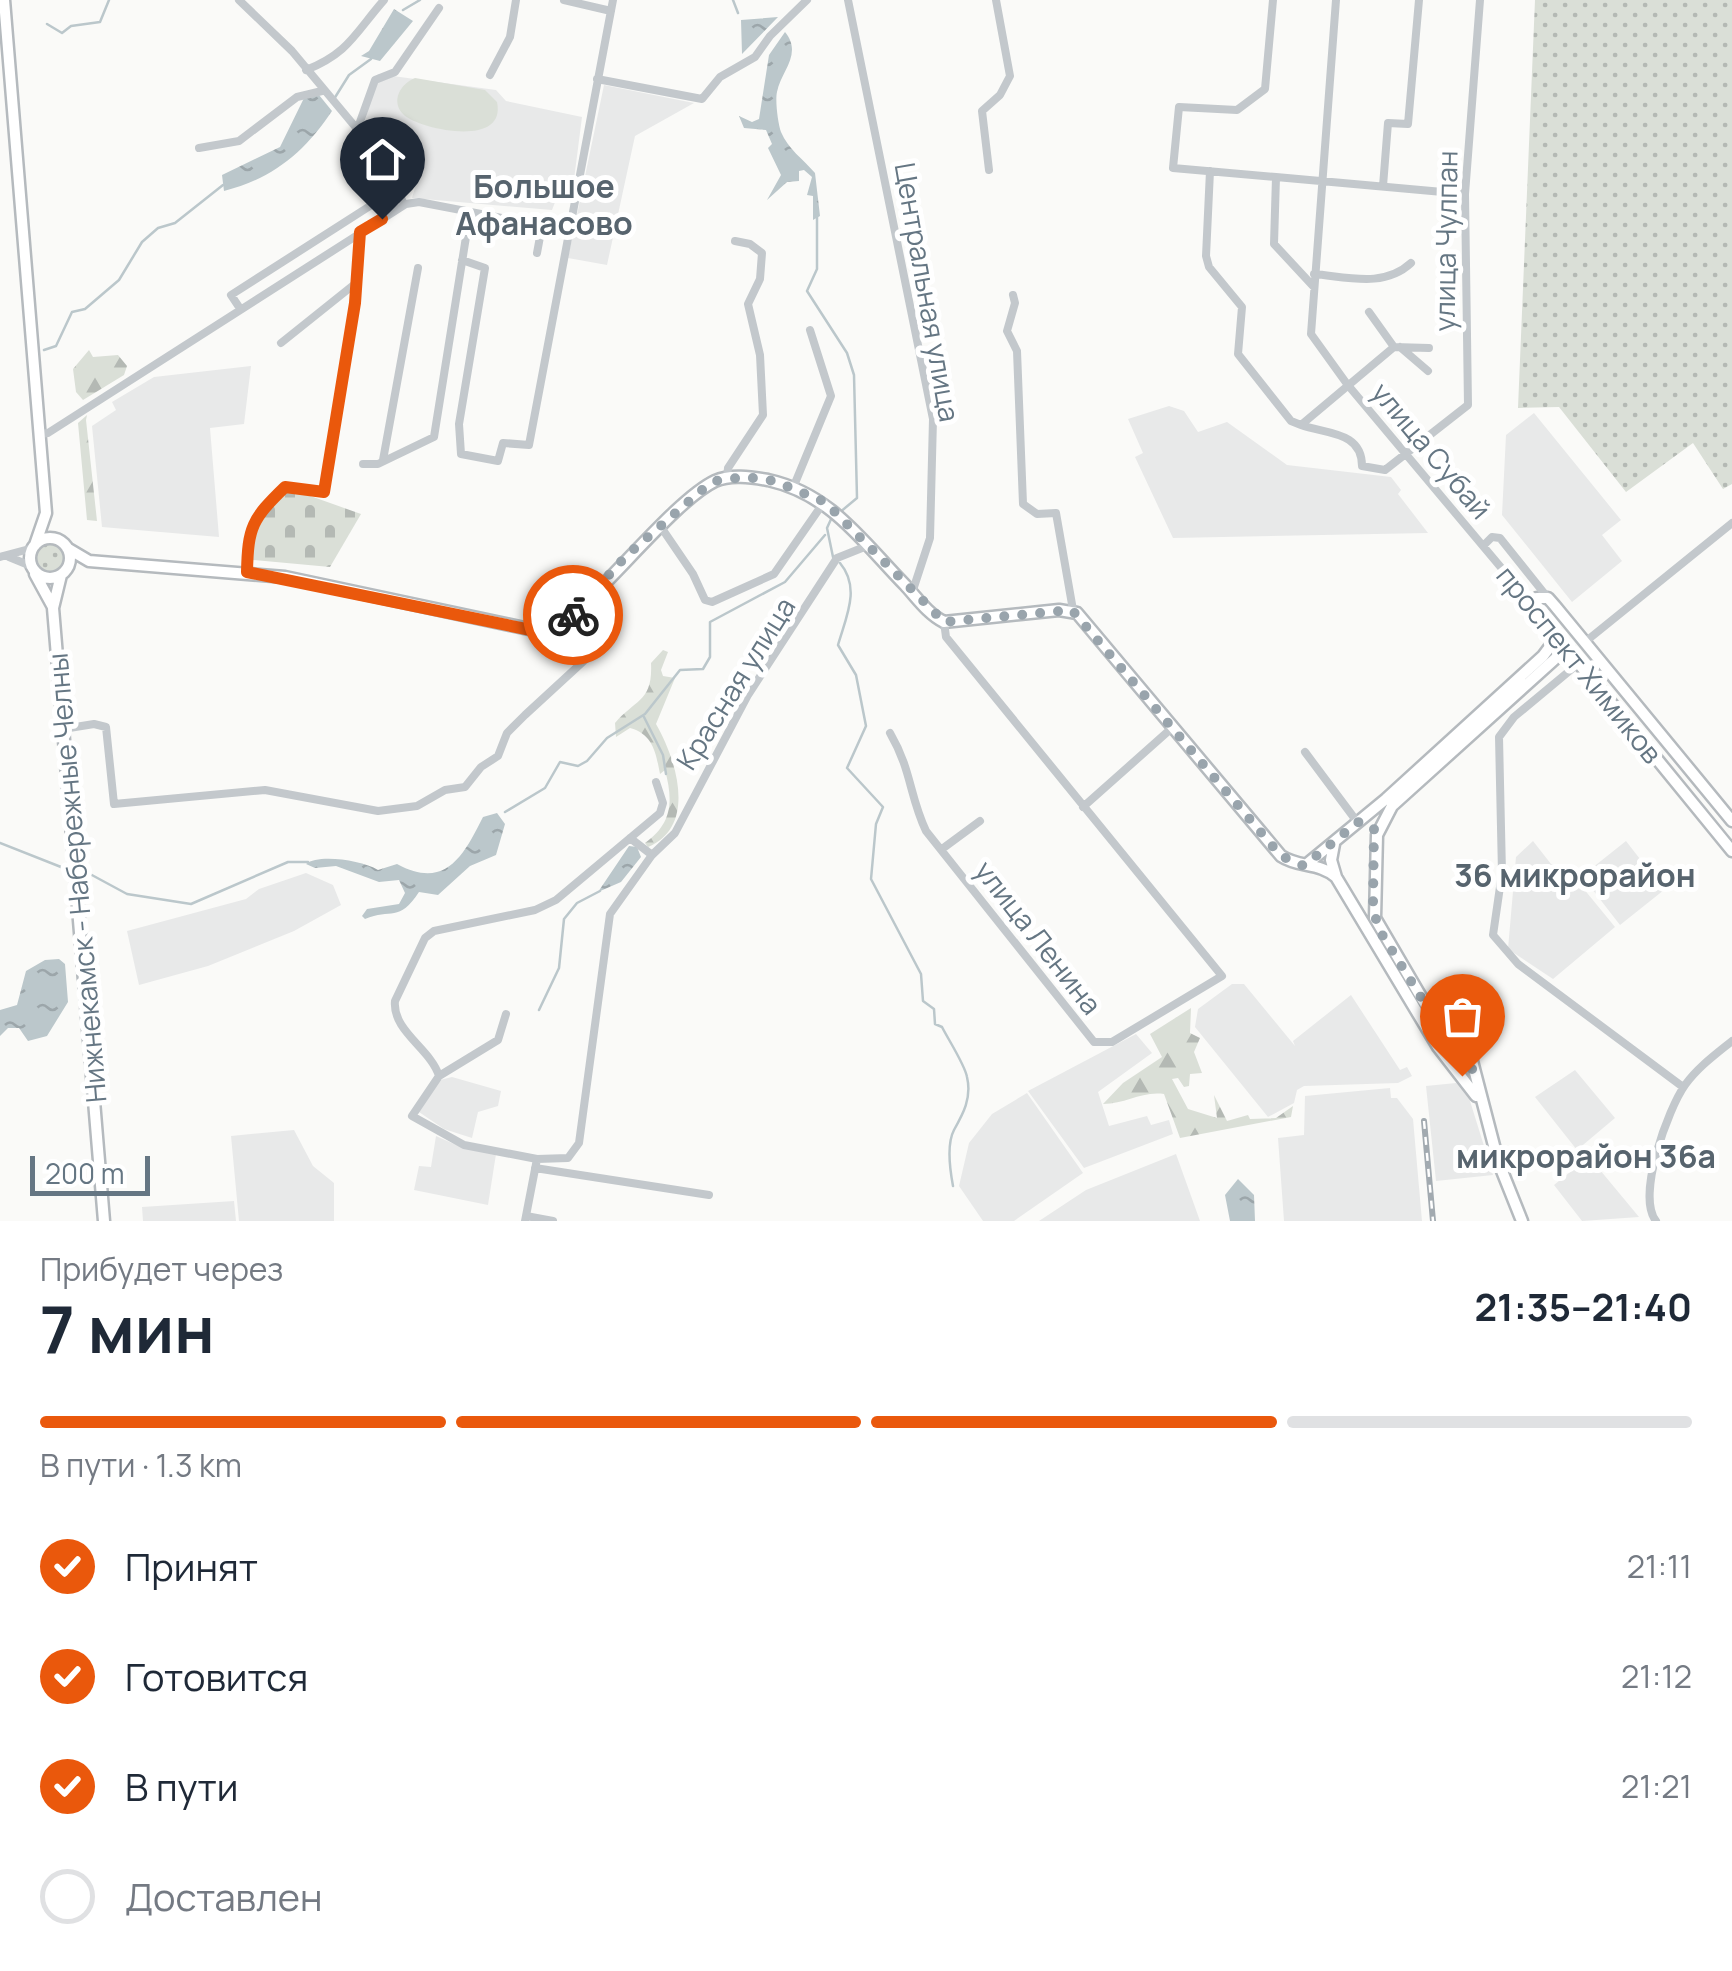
<!DOCTYPE html>
<html lang="ru">
<head>
<meta charset="utf-8">
<style>
	body { margin:0; font-family:Manrope,sans-serif; background:#f2f2f3; color:#1f2937; height:100vh; display:flex; flex-direction:column; font-size:38px; white-space:nowrap }
	* { box-sizing:border-box; margin:0 }
	p { font-size:32px; color:#747a83 }
	.icon { flex:none; width:55px; height:55px; fill:none; stroke:currentColor; stroke-width:2; stroke-linecap:round; stroke-linejoin:round }
	.map { position:relative; height:1221px; overflow:hidden }
	.side { display:flex; flex-direction:column; background:#fff; flex:1 }
	.side>* { flex:none }
	.scale { position:absolute; left:30px; bottom:25px; width:120px; box-sizing:border-box; padding-left:10px; border:5px solid #657683; border-top:0; font-size:28px; line-height:35px; white-space:nowrap; color:#657683; -webkit-text-stroke:8px #fff; paint-order:stroke }
	.pin { position:absolute; display:grid; place-items:center; width:85px; height:85px; color:#fff; margin:-102px -42px; border-radius:50% 50% 50% 0; rotate:-45deg; box-shadow:0 0 10px #0007 }
	.pin .icon { rotate:45deg }
	.courier { position:absolute; display:grid; place-items:center; width:100px; height:100px; margin:-50px; border:8px solid #ea580c; border-radius:50%; background:#fff; color:#222; box-shadow:0 2px 12px #0007 }
	.summary em { font-style:normal; font-weight:700 }
	.summary div { display:flex; flex-direction:column-reverse }
	.summary { display:flex; align-items:center; justify-content:space-between; height:170px; padding:0 40px }
	h1 { font-size:65px; font-weight:700; line-height:75px }
	.bar { display:grid; grid-template-columns:repeat(4,1fr); gap:15px 10px; align-content:center; height:120px; padding:0 40px }
	.bar i { height:12px; border-radius:8px; background:#e0e1e3 }
	.bar .on { background:#ea580c }
	.bar p { grid-column:span 4 }
	ol { padding:0 40px; list-style:none }
	li { display:flex; align-items:center; gap:30px; height:110px }
	li p { margin-inline-start:auto }
	li .icon { padding:10px; border-radius:50%; background:#ea580c; color:#fff; stroke-width:4 }
	li:last-child { color:#747a83 }
	li i { width:55px; height:55px; border:5px solid #e0e1e3; border-radius:50% }
	.map>svg:first-child { display:block }
</style>
</head>
<body>
<div class="map">
<svg width="1732" height="1221" viewBox="0 0 1732 1221">
	<defs>
		<pattern id="grass-dots" width="8" height="8" patternUnits="userSpaceOnUse" patternTransform="scale(2.5)"><rect width="8" height="8" fill="#dadfd7"/><path d="M2 2h.1M6 6h.1" fill="none" stroke="#b4b9b4" stroke-width="1.8" stroke-linecap="round"/></pattern>
		<pattern id="forest-firs" width="22" height="20" patternUnits="userSpaceOnUse" patternTransform="scale(2.5)"><rect width="22" height="20" fill="#dadfd7"/><path d="M5 1l3.5 6h-7zM16 11l3.5 6h-7z" fill="#b4b9b4"/></pattern>
		<pattern id="cemetery-stones" width="16" height="16" patternUnits="userSpaceOnUse" patternTransform="scale(2.5)"><rect width="16" height="16" fill="#dadfd7"/><path d="M2 7V4a2 2 0 0 1 4 0v3zM10 15v-3a2 2 0 0 1 4 0v3z" fill="#b4b9b4"/></pattern>
		<pattern id="water-ripples" width="26" height="14" patternUnits="userSpaceOnUse" patternTransform="scale(2.5)"><rect width="26" height="14" fill="#bbc7cb"/><path d="M2 4q2-2 4 0t4 0M15 11q2-2 4 0t4 0" fill="none" stroke="#9ca6aa"/></pattern>
	</defs>
	<rect width="100%" height="100%" fill="#fafaf8"/>
	<path fill="#e8e9e9" d="M378 74 496 90 506 101 582 117 572 195 559 192 552 210 412 198 421 167 392 165 361 135Z
		M604 85 694 103 635 136 607 265 568 258Z
		M251 366 244 424 210 428 219 537 102 527 92 426 116 410 112 402 154 377Z
		M1169 406 1184 411 1198 432 1227 422 1287 465 1391 477 1401 490 1398 494 1428 533 1173 538 1135 457 1143 453 1128 419Z
		M1534 413 1621 520 1602 535 1622 561 1572 602 1502 515 1506 435Z
		M1533 841 1551 864 1565 866 1615 927 1553 979 1508 949 1516 857Z
		M1626 841 1664 890 1620 925 1582 876Z
		M306 873 333 885 341 905 294 931 208 966 139 985 127 931 246 899 259 889Z
		M1232 984H1244L1295 1046 1293 1041 1351 995 1400 1070 1407 1067 1412 1076 1398 1083 1304 1086 1297 1090 1294 1103 1268 1117 1195 1027 1198 1009Z
		M1136 1034 1152 1053 1098 1092 1109 1126 1147 1116 1151 1125 1169 1120 1173 1134 1084 1168 1028 1091Z
		M1575 1070 1615 1118 1577 1150 1535 1097Z
		M452 1077 501 1091 498 1106 478 1112 472 1138 444 1129 419 1112 440 1080Z
		M1456 1083 1466 1088 1493 1175 1436 1181 1426 1086Z
		M1390 1088 1391 1098H1397L1413 1119 1422 1221H1284L1278 1138 1304 1135 1305 1096Z
		M1027 1093 1083 1173 1014 1221H983L959 1186 969 1143 992 1114Z
		M294 1130 313 1166 334 1183V1221H239L231 1136Z
		M436 1136 463 1148 496 1154 488 1205 414 1190 419 1166 431 1167Z
		M1176 1154 1200 1221H1039L1086 1190Z
		M1585 1160 1600 1170 1639 1217 1582 1221 1554 1185Z
		M234 1201 236 1221H143L142 1207Z"/>
	<path fill="url(#grass-dots)" d="M1535 0H1732V484L1723 489 1693 443 1626 492 1559 407 1518 408Z
		M33 557a17 17 0 1 1 34 0a17 17 0 1 1-34 0Z"/>
	<path fill="url(#forest-firs)" d="M89 350 93 357 118 355 127 366 124 375 83 400 76 392 73 369Z
		M87 415 86 420 97 521 87 520 78 423Z
		M663 650 668 652 661 670 663 676 675 678 656 724C676 759 698 826 648 847L645 843C673 823 673 800 665 770L660 774C656 753 653 734 630 728L616 737 615 723C635 699 653 702 651 663Z
		M1191 1008 1190 1033 1200 1038 1194 1052 1202 1073 1190 1074 1189 1086 1184 1087 1178 1078 1172 1079 1188 1109 1217 1118 1214 1095 1227 1121 1248 1115 1250 1119 1276 1118 1293 1106 1291 1117 1180 1138 1164 1094C1141 1091 1126 1104 1103 1104L1123 1083 1162 1057 1150 1034Z"/>
	<path fill="url(#cemetery-stones)" d="M288 488 361 514 330 567 253 560 255 522Z"/>
	<path fill="#dadfd7" d="M415 78 485 90 497 102C507 149 419 129 404 115 390 102 400 84 415 78Z"/>
	<path fill="url(#water-ripples)" d="M394 9 413 21 380 61 361 56 369 51Z
		M778 17 742 54 741 20Z
		M785 32C803 54 781 71 777 92 775 100 778 124 781 132 788 149 803 159 815 173L820 216 813 220V196L807 195 812 177 804 170 799 171V181L787 182 767 200 781 175 768 148 772 144 766 130 744 128 739 116 752 122 759 119 769 55Z
		M319 95 332 111C305 152 272 179 224 191L222 175 280 147 304 98Z
		M497 813 505 824 496 855 470 866 438 895 419 892C399 923 391 908 365 919L362 916 367 909 399 904 405 893 399 880 379 882 336 866 315 868 306 864C318 854 361 860 378 870L397 864C445 890 463 857 483 817Z
		M629 846 637 847 641 857 621 882 598 892Z
		M59 959 65 964 68 1002 47 1036 28 1041 19 1028H8L0 1036V1010L17 1005 26 971 45 960Z
		M1238 1179 1254 1195 1255 1221H1230L1225 1195Z"/>
	<g fill="none" stroke-linecap="round" stroke-linejoin="round">
		<path stroke="#bbc7cb" stroke-width="2.5" d="M733 0 738 13
			M403 10 420 0
			M47 24 62 33 71 26 100 22 109 0
			M334 99 349 75 371 59
			M817 215V269L807 291 847 353 854 375 857 498 839 513
			M44 350 56 346 72 312 85 309 119 280 142 242 158 228 175 223 223 185
			M832 517 827 528 833 557
			M840 563C861 588 846 617 838 645L856 675 866 726 847 768 883 807 876 824 871 879 921 974 923 1001 934 1009 935 1024 942 1027C948 1039 965 1065 967 1077 972 1098 963 1114 954 1130 946 1145 950 1170 953 1186
			M644 717 663 755 666 774
			M505 812 545 788 560 762 578 766 587 761 607 738 645 714 680 670 703 669 710 657V622L785 582 825 535
			M0 843 61 867
			M90 874 127 894 191 904 288 862H308
			M539 1010 559 968 564 919 577 903 600 891"/>
		<defs>
			<path id="major" d="M4 0 46 513 35 545
				M30 558a20 20 0 1 1 40 0a20 20 0 1 1-40 0Z
				M67 548 89 561 285 577 543 632C578 627 667 504 715 481 730 474 751 477 768 480 831 494 862 541 905 585 917 598 928 614 944 622L1059 610 1077 613 1281 856C1299 868 1319 862 1336 877
				M35 574 53 607
				M61 575 53 608 104 1221
				M1732 821 1555 606 1548 598H1537L1536 611 1732 851
				M1334 844 1331 860 1336 877 1438 1047 1476 1096
				M1307 864 1386 799 1543 656 1552 644V632
				M1522 1221 1498 1161 1472 1061 1427 1007 1375 918 1377 835 1392 806 1556 658 1572 655"/>
		</defs>
		<use href="#major" stroke="#b5babe" stroke-width="15"/>
		<path stroke="#c3c8cc" stroke-width="8" d="M239 0 292 51 388 166 404 205
			M564 0 611 11
			M848 0 933 419 930 538 912 593
			M1273 0 1265 89 1237 110 1179 107 1173 168 1276 177 1274 244 1313 286
			M1336 0 1311 334 1347 384 1535 608
			M306 70C349 53 355 33 384 0
			M490 75 510 37 516 0
			M597 79 702 99 720 77 755 57 770 36 807 0
			M356 133 375 80 395 72 439 8
			M199 148 239 141 297 97 322 91
			M989 170 982 111 1000 95 1010 76 996 0
			M1210 171 1206 256 1209 267 1242 307 1238 354 1291 421 1301 425
			M1276 177 1465 194
			M1383 186 1388 123 1408 124 1419 0
			M537 253 542 226
			M462 260 485 268 459 424 461 454 498 461 503 443 529 445 613 0
			M1314 274C1348 277 1384 288 1411 263
			M1013 295 1015 303 1007 331 1017 351 1023 504 1037 514 1056 513 1073 610
			M239 307 231 295 398 188
			M1369 312 1394 347
			M281 343 356 283
			M1400 347 1428 371
			M1429 348 1394 347 1301 425C1326 434 1362 431 1362 466L1385 470 1468 405 1465 194 1480 0
			M39 434 48 433 406 204 419 202 554 228 571 218
			M383 460 418 268
			M363 464H378L434 437 470 212
			M727 478 728 468 763 415 760 355 748 304 760 279 762 253 750 244 735 241
			M793 488 831 396 810 330
			M661 527 693 574 705 600 712 602 774 574 824 502
			M1483 546 1492 537 1500 538 1548 598
			M0 557 33 548
			M9 557 31 566
			M247 572C248 527 252 518 285 487L324 492 355 303 360 232
			M1585 642 1732 523
			M1579 663 1514 717 1499 737 1502 873 1493 935 1518 964 1683 1087
			M63 729 94 724 106 727 114 804 265 790 378 811 417 806 445 790 465 787 481 767 498 756 507 733 525 715 600 646 603 633 579 608
			M890 733C912 771 909 795 926 831L1094 1042H1112L1222 976 946 637 944 622
			M1305 752 1358 823
			M1083 807 1173 727
			M630 838 652 855
			M942 849 980 821
			M439 1076 498 1040 506 1014
			M537 1159 464 1145 412 1116 439 1076C431 1049 392 1031 395 1001L425 938 434 931 535 910 556 900 660 813 663 803 656 782
			M535 1168 709 1195
			M526 1216 553 1221
			M525 1221 537 1159 568 1158 579 1143 610 914 652 855 675 833 748 695 837 558 867 546
			M1656 1221C1636 1196 1668 1109 1685 1085 1698 1067 1716 1054 1732 1041"/>
		<use href="#major" stroke="#fff" stroke-width="10"/>
		<defs>
			<path id="rail" d="M1424 1121 1433 1221"/>
		</defs>
		<use href="#rail" stroke="#a2aab0" stroke-width="6"/>
		<use href="#rail" stroke="#fff" stroke-width="2.5" stroke-dasharray="8" stroke-linecap="butt"/>
	</g>
	<g fill="none" stroke-linecap="round" stroke-linejoin="round">
		<path stroke="#99a4ac" stroke-width="10" stroke-dasharray="0 18" d="M573 615 626 556 702 490 715 481 745 477 774 481 825 502 944 622 1072 610 1281 856 1304 866 1358 822 1374 828 1373 906 1378 928 1427 1007 1469 1056 1473 1073 1462 1076"/>
		<path stroke="#ea580c" stroke-width="12" d="M382 219 360 232 355 303 324 492 285 487C252 519 248 527 247 572L531 630H552L573 615"/>
	</g>
	<g text-anchor="middle" dominant-baseline="central" stroke-width="10" stroke-linejoin="round" paint-order="stroke">
		<g font-size="28" fill="#657683" stroke="#fff">
			<text transform="translate(1445 241) rotate(-89)">улица Чулпан</text>
			<text transform="translate(928 292) rotate(80)">Центральная улица</text>
			<text transform="translate(1432 450) rotate(50)">улица Субай</text>
			<text transform="translate(1580 664) rotate(51)">проспект Химиков</text>
			<text transform="translate(735 683) rotate(-58)">Красная улица</text>
			<text transform="translate(76 878) rotate(-95)">Нижнекамск - Набережные Челны</text>
			<text transform="translate(1039 937) rotate(52)">улица Ленина</text>
		</g>
		<g font-size="32" font-weight="bold" fill="#57646e" stroke="#fff">
			<text x="544" y="186">Большое<tspan x="544" dy="37">Афанасово</tspan></text>
			<text x="1575" y="875">36 микрорайон</text>
			<text x="1586" y="1156">микрорайон 36а</text>
		</g>
	</g>
</svg>
<div class="scale">200 m</div>
<div class="pin" style="left:1462px;top:1076px;background:#ea580c"><svg class="icon" aria-label="bag" viewBox="0 0 24 24"><path d="M5 8h14l-1 12H6zM9 8a3 3 0 0 1 6 0"/></svg></div>
<div class="pin" style="left:382px;top:219px;background:#1f2937"><svg class="icon" aria-label="home" viewBox="0 0 24 24"><path d="M3 11l9-7 9 7M6 9v11h12V9"/></svg></div>
<div class="courier" style="left:573px;top:615px"><svg class="icon" aria-label="bike" viewBox="0 0 24 24"><circle cx="6" cy="16" r="4"/><circle cx="18" cy="16" r="4"/><path d="M6 16l4-8h5l3 8M10 8l3 8H6M13 5h3"/></svg></div>
</div>
<section class="side">
<div class="summary"><div><h1>7 мин</h1><p>Прибудет через</p></div><em>21:35–21:40</em></div>
<div class="bar"><i class="on"></i><i class="on"></i><i class="on"></i><i></i><p>В пути · 1.3 km</p></div>
<ol>
<li><svg class="icon" aria-label="check" viewBox="0 0 24 24"><path d="M5 12l5 5 9-10"/></svg>Принят<p>21:11</p></li>
<li><svg class="icon" aria-label="check" viewBox="0 0 24 24"><path d="M5 12l5 5 9-10"/></svg>Готовится<p>21:12</p></li>
<li><svg class="icon" aria-label="check" viewBox="0 0 24 24"><path d="M5 12l5 5 9-10"/></svg>В пути<p>21:21</p></li>
<li><i></i>Доставлен</li>
</ol>
</section>
</body>
</html>
